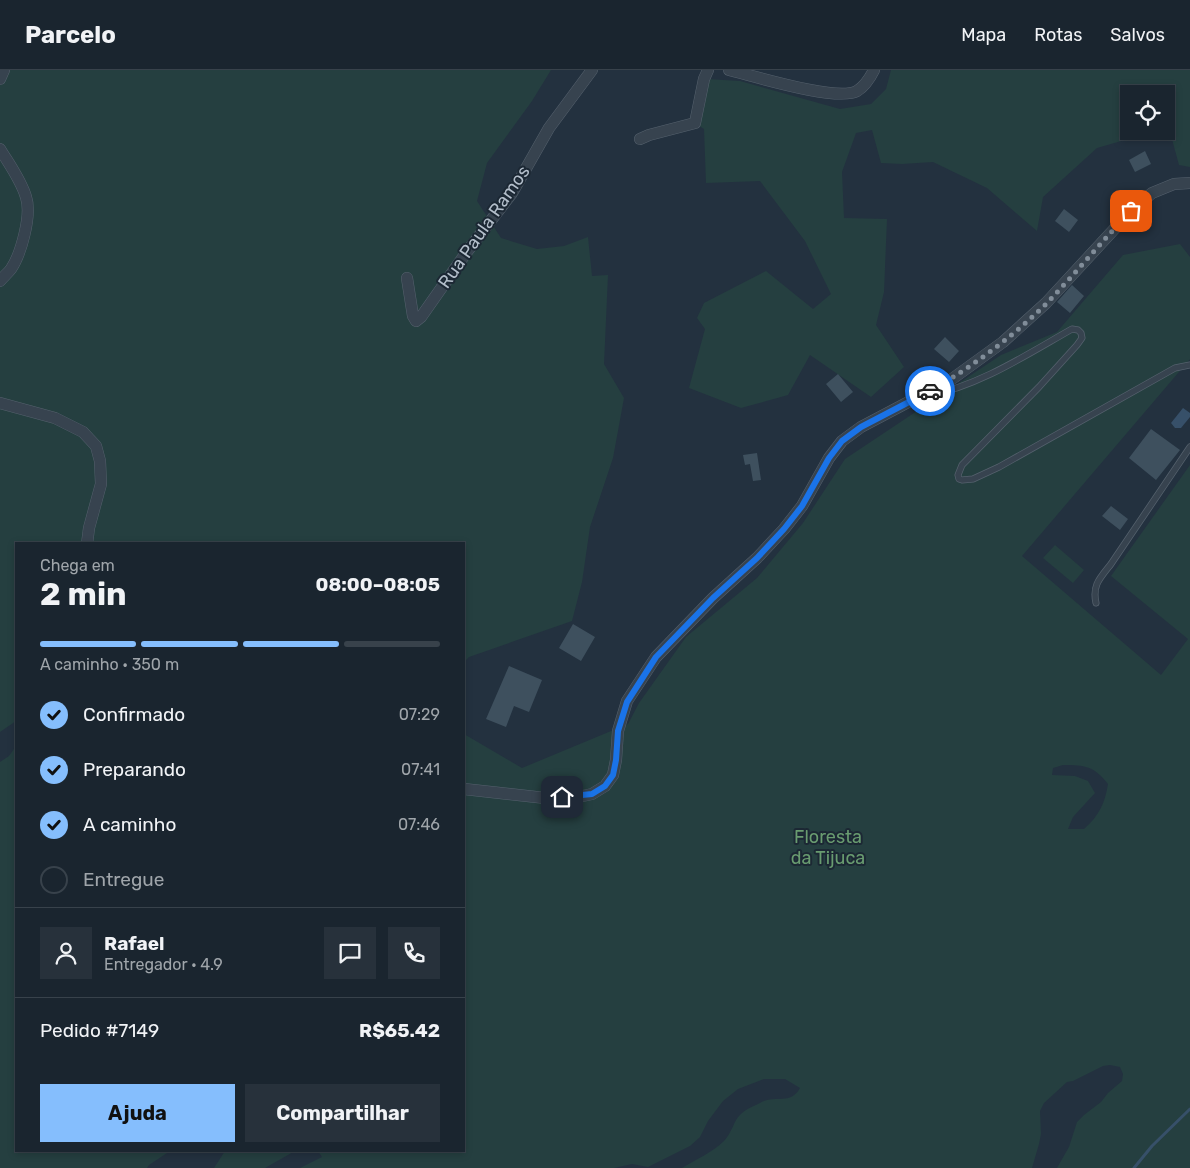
<!DOCTYPE html>
<html lang="pt">
<head>
<meta charset="utf-8">
<style>
	body { margin:0; font-family:Rubik,sans-serif; background:#27313b; color:#f1f3f6; height:100vh; display:flex; flex-direction:column; font-size:19px; white-space:nowrap }
	* { box-sizing:border-box; margin:0 }
	p { font-size:16px; color:#9fa5aa }
	.icon { flex:none; width:28px; height:28px; fill:none; stroke:currentColor; stroke-width:2; stroke-linecap:round; stroke-linejoin:round }
	.map { position:relative; flex:1; overflow:hidden }
	.panel { position:absolute; left:15px; top:472px; width:450px; height:610px; display:flex; flex-direction:column; background:#1a252f; border-radius:0px; box-shadow:0 2px 8px #0003,0 0 0 1px #38424b }
	.panel>* { flex:none }
	.controls { position:absolute; left:1120px; top:15px; display:grid; gap:10px }
	.controls a { display:grid; place-items:center; width:55px; height:55px; border-radius:0px; background:#1a252f; box-shadow:0 2px 8px #0003,0 0 0 1px #38424b; font-size:25px }
	.pin { position:absolute; display:grid; place-items:center; width:42px; height:42px; color:#fff; margin:-21px; border-radius:10px; box-shadow:0 2px 8px #0006 }
	.courier { position:absolute; display:grid; place-items:center; width:50px; height:50px; margin:-25px; border:4px solid #1a73e8; border-radius:50%; background:#fff; color:#222; box-shadow:0 1px 6px #0007 }
	.headline em { font-style:normal; font-weight:700 }
	.headline div { display:flex; flex-direction:column-reverse }
	.headline { display:flex; align-items:center; justify-content:space-between; height:85px; padding:0 25px }
	h1 { font-size:32px; font-weight:700; line-height:38px }
	.bar { display:grid; grid-template-columns:repeat(4,1fr); gap:8px 5px; align-content:center; height:60px; padding:0 25px }
	.bar i { height:6px; border-radius:4px; background:#38424b }
	.bar .on { background:#85befd }
	.bar p { grid-column:span 4 }
	.line { display:flex; align-items:center; gap:12px; padding:0 25px; border-top:1px solid #38424b }
	.line div { flex:1 }
	.round { display:grid; place-items:center; flex:none; width:52px; height:52px; border-radius:0px; background:#27313b }
	ol { padding:0 25px; list-style:none }
	li { display:flex; align-items:center; gap:15px; height:55px }
	li p { margin-inline-start:auto }
	li .icon { padding:5px; border-radius:50%; background:#85befd; color:#111; stroke-width:4 }
	li:last-child { color:#9fa5aa }
	li i { width:28px; height:28px; border:2px solid #38424b; border-radius:50% }
	.primary-button { display:flex; gap:10px; margin-top:auto; padding:10px 25px }
	.primary-button a { flex:1; height:58px; border-radius:0px; background:#85befd; color:#111; font-size:20px; font-weight:700; line-height:58px; text-align:center }
	.primary-button a+a { background:#27313b; color:#f1f3f6 }
	header { display:flex; align-items:center; gap:30px; box-sizing:border-box; height:70px; padding:0 25px; background:#1a252f; border-bottom:1px solid #38424b }
	header strong { font-size:24px }
	nav { display:flex; gap:28px; margin-inline-start:auto; font-size:18px }
	.map>svg:first-child { display:block }
</style>
</head>
<body>
<header>
<strong>Parcelo</strong>
<nav><a>Mapa</a><a>Rotas</a><a>Salvos</a></nav>
</header>
<div class="map">
<svg width="1190" height="1098" viewBox="0 0 1190 1098">
	<rect width="100%" height="100%" fill="#23313f"/>
	<path fill="#253f40" fill-rule="evenodd" d="M0 0H551L532 31 487 93 477 131 501 168 537 179 564 176 588 167 592 206 608 205 604 294 624 328 613 388 590 457 582 512 572 551 469 587 464 592V474H16V651L0 662Z
		M891 0H1190V97L1179 95 1169 58H1166V24H1129V61H1156L1097 78 1043 127 1037 161 987 118 933 92 902 94 881 93 872 60 856 63 842 102 844 148 887 149 884 222 876 255 904 297 871 327 810 285 788 325 741 338 689 318 705 259 697 248 704 233 766 201 813 239 831 224 805 171 760 111 706 113 704 59 696 54 707 9 740 11 840 39 871 34 886 19Z
		M1180 174 1190 187V289L1022 486 1161 605 1188 569 1111 506 1190 395V1098H1057L1069 1077 1077 1052 1084 1045 1101 1032 1108 1023 1122 1011 1123 1004 1120 997 1110 995 1103 996 1073 1011 1067 1012 1044 1033 1040 1041 1041 1064 1039 1074 1032 1098H682C695 1090 713 1082 724 1071 732 1063 734 1050 740 1045 744 1040 754 1036 760 1033 775 1024 790 1036 800 1018L785 1009H764L738 1019 723 1031 708 1051 700 1067 690 1076 648 1097 632 1094 614 1098H300L322 1087 318 1081H464V664L522 698 628 654 639 633 686 567 757 508 803 453 845 389 1001 285 1057 262 1123 185ZM1063 695C1085 695 1094 696 1108 714 1105 733 1099 746 1084 759H1068L1073 747 1095 723 1088 711 1075 706 1052 705 1053 698Z
		M1055 475 1084 500 1073 513 1043 488Z
		M16 676V1081H170L149 1095 147 1098H0V692L9 686Z
		M225 1081H295L265 1098H214Z"/>
	<path fill="#375069" d="M1183 338 1190 343V347L1181 358H1175L1171 353Z"/>
	<g fill="none" stroke-linecap="round" stroke-linejoin="round">
		<path stroke="#375069" stroke-width="3" d="M1134 1098 1152 1076 1190 1039"/>
	</g>
	<path fill="#3e505e" d="M1145 81 1151 94 1135 102 1129 90Z
		M1064 139 1078 150 1069 162 1055 151Z
		M1072 215 1084 226 1070 243 1057 232Z
		M945 267 959 281 949 292 934 279Z
		M838 304 853 322 841 332 826 314Z
		M1151 359 1180 380 1156 410 1129 388Z
		M757 383 761 410 753 411 750 394 745 395 743 385Z
		M1111 436 1128 449 1120 460 1102 446Z
		M573 554 595 567 581 591 559 578Z
		M509 596 542 610 529 642 514 636 506 657 486 649Z"/>
	<g fill="none" stroke-linecap="round" stroke-linejoin="round">
		<defs>
			<path id="service" d="M927 326C979 316 1026 285 1072 259L1078 260 1081 263 1082 268 1077 275 1039 317 962 395 958 405 959 409 962 410 973 409 999 397 1175 298 1190 295
				M1096 533C1092 515 1100 508 1111 494L1190 377"/>
			<path id="minor" d="M729 0C754 6 837 32 857 21 865 16 870 8 874 0
				M0 9 4 0
				M640 69 649 65 695 53 704 9 708 0
				M0 79C9 94 21 110 26 127 32 145 21 184 11 199 8 203 3 207 0 211
				M407 208 413 246 416 251 421 247 466 183 512 123 549 58 592 0
				M0 333 55 348 83 362 96 376 100 391 101 414 89 458 87 474
				M464 719 545 728 578 727 592 724 605 716 613 705 616 690 618 661 627 631 656 587 713 528 757 488 784 459 802 436 829 388 842 371 861 357 952 309 1003 272 1046 233 1131 141 1152 123 1174 114 1190 113"/>
		</defs>
		<use href="#service" stroke="#55616d" stroke-width="7"/>
		<use href="#minor" stroke="#55616d" stroke-width="12"/>
		<use href="#service" stroke="#37434f" stroke-width="5.5"/>
		<use href="#minor" stroke="#37434f" stroke-width="11"/>
	</g>
	<g fill="none" stroke-linecap="round" stroke-linejoin="round">
		<path stroke="#818d99" stroke-width="5" stroke-dasharray="0 9" d="M930 321C972 297 1011 268 1046 234 1075 204 1102 171 1131 141"/>
		<path stroke="#1a73e8" stroke-width="6" d="M562 727 592 724 605 716 613 705 616 690 618 661 627 632 656 587 713 528 757 488 784 459 802 436 829 388 842 371 861 357 930 321"/>
	</g>
	<g text-anchor="middle" dominant-baseline="central" stroke-width="4" stroke-linejoin="round" paint-order="stroke">
		<g font-size="18" fill="#b3beca" stroke="#1c2834">
			<text transform="translate(484 157) rotate(-55)">Rua Paula Ramos</text>
		</g>
		<g font-size="18" fill="#699c70" stroke="#1c2834">
			<text x="828" y="767">Floresta<tspan x="828" dy="21">da Tijuca</tspan></text>
		</g>
	</g>
</svg>
<div class="controls">
<a><svg class="icon" aria-label="locate" viewBox="0 0 24 24"><circle cx="12" cy="12" r="6"/><path d="M12 2v4M12 18v4M2 12h4M18 12h4"/></svg></a>
</div>
<div class="pin" style="left:1131px;top:141px;background:#ea580c"><svg class="icon" aria-label="bag" viewBox="0 0 24 24"><path d="M5 8h14l-1 12H6zM9 8a3 3 0 0 1 6 0"/></svg></div>
<div class="pin" style="left:562px;top:727px;background:#1f2937"><svg class="icon" aria-label="home" viewBox="0 0 24 24"><path d="M3 11l9-7 9 7M6 9v11h12V9"/></svg></div>
<div class="courier" style="left:930px;top:321px"><svg class="icon" aria-label="car" viewBox="0 0 24 24"><path d="M5 17H2v-5l4-1 3-4h7l3 4 3 1v5h-3M9 17h6M6 11h13"/><circle cx="7" cy="17" r="2"/><circle cx="17" cy="17" r="2"/></svg></div>
<section class="panel">
<div class="headline"><div><h1>2 min</h1><p>Chega em</p></div><em>08:00–08:05</em></div>
<div class="bar"><i class="on"></i><i class="on"></i><i class="on"></i><i></i><p>A caminho · 350 m</p></div>
<ol>
<li><svg class="icon" aria-label="check" viewBox="0 0 24 24"><path d="M5 12l5 5 9-10"/></svg>Confirmado<p>07:29</p></li>
<li><svg class="icon" aria-label="check" viewBox="0 0 24 24"><path d="M5 12l5 5 9-10"/></svg>Preparando<p>07:41</p></li>
<li><svg class="icon" aria-label="check" viewBox="0 0 24 24"><path d="M5 12l5 5 9-10"/></svg>A caminho<p>07:46</p></li>
<li><i></i>Entregue</li>
</ol>
<div class="line" style="height:90px"><a class="round"><svg class="icon" aria-label="person" viewBox="0 0 24 24"><circle cx="12" cy="8" r="4"/><path d="M4 21q1-7 8-7t8 7"/></svg></a><div><b>Rafael</b><p>Entregador · 4.9</p></div><a class="round"><svg class="icon" aria-label="chat" viewBox="0 0 24 24"><path d="M4 5h16v11H9l-5 4z"/></svg></a><a class="round"><svg class="icon" aria-label="phone" viewBox="0 0 24 24"><path d="M5 4h4l2 5-3 2q2 4 5 5l2-3 5 2v4C11 20 4 13 5 4z"/></svg></a></div>
<div class="line" style="height:65px"><div>Pedido #7149</div><b>R$65.42</b></div>
<div class="primary-button"><a>Ajuda</a><a>Compartilhar</a></div>
</section>
</div>
</body>
</html>
